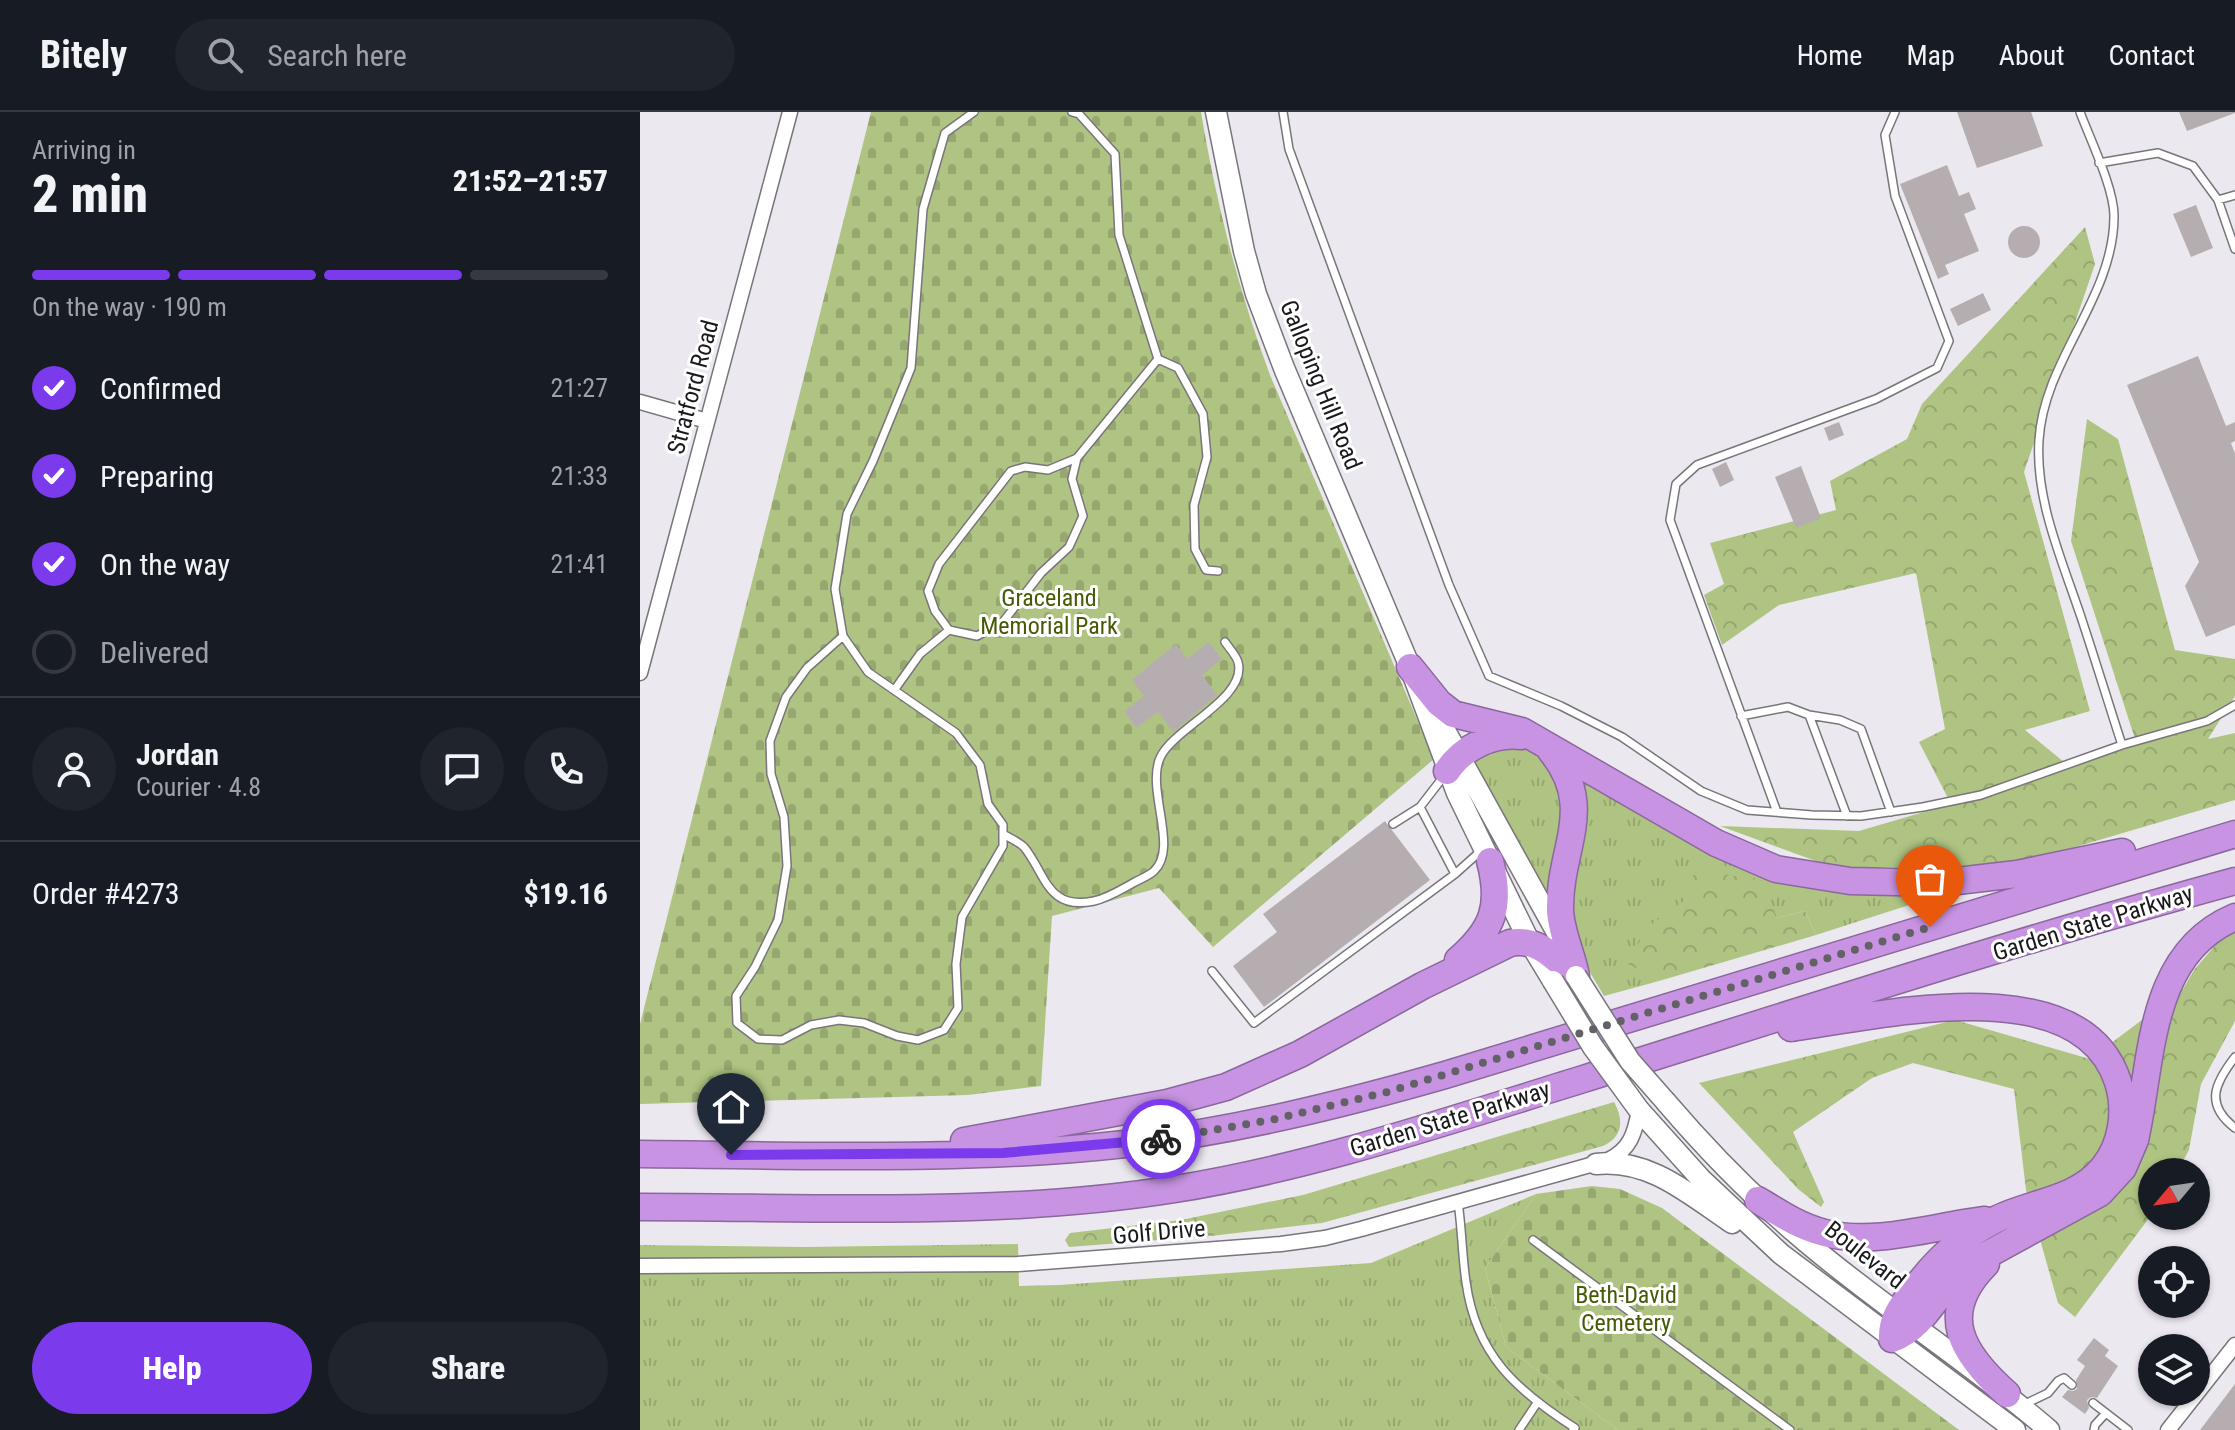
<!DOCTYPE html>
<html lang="en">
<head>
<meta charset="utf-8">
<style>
	body { margin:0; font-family:"Roboto Condensed",sans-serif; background:#20242c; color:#f1f3f6; height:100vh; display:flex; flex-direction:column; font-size:30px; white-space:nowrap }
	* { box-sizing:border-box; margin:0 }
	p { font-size:26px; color:#9ea1a6 }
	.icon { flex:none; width:44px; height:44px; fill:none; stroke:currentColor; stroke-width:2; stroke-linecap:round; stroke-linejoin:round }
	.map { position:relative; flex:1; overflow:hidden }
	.sheet { display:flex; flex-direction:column; background:#171b24; width:640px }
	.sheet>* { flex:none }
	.needle { width:52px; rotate:241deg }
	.controls { position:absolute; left:1498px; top:1046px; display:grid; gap:16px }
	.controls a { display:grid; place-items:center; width:72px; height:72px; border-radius:50%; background:#171b24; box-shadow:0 2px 6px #0004; font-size:40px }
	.pin { position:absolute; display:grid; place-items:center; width:68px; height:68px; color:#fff; margin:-82px -34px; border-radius:50% 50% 50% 0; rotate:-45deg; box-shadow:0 0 8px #0007 }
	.pin .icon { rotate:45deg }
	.courier { position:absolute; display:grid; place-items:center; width:80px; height:80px; margin:-40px; border:6px solid #7c3aed; border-radius:50%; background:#fff; color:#222; box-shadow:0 2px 10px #0007 }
	.summary em { font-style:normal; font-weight:800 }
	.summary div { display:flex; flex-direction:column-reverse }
	.summary { display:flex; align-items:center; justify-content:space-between; height:136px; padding:0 32px }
	h1 { font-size:52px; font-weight:800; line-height:60px }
	.bar { display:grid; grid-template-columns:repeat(4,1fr); gap:12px 8px; align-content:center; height:96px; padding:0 32px }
	.bar i { height:10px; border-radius:6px; background:#363941 }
	.bar .active { background:#7c3aed }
	.bar p { grid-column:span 4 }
	.line { display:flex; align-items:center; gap:20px; padding:0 32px; border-top:2px solid #363941 }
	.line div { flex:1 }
	.round { display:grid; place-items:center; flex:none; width:84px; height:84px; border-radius:42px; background:#20242c }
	ol { padding:0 32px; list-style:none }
	li { display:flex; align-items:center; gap:24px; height:88px }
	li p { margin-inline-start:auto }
	li .icon { padding:8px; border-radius:50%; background:#7c3aed; color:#fff; stroke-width:4 }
	li:last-child { color:#9ea1a6 }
	li i { width:44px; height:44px; border:4px solid #363941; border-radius:50% }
	.button { display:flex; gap:16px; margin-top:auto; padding:16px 32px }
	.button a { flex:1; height:92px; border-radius:48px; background:#7c3aed; color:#fff; font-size:32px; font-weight:800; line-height:92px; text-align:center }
	.button a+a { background:#20242c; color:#f1f3f6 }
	header { display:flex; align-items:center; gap:48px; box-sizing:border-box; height:112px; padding:0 40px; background:#171b24; border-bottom:2px solid #363941 }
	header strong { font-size:38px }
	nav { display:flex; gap:44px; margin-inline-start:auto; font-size:28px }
	.search { width:560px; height:72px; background:#20242c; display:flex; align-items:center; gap:20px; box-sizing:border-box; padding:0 28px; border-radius:44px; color:#9ea1a6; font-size:30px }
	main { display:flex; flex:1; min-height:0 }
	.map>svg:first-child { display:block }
</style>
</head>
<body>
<header>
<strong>Bitely</strong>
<div class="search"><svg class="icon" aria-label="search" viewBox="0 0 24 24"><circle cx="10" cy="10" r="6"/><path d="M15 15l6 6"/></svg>Search here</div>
<nav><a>Home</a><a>Map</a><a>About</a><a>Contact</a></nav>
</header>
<main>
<section class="sheet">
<div class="summary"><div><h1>2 min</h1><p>Arriving in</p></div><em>21:52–21:57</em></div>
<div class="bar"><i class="active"></i><i class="active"></i><i class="active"></i><i></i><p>On the way · 190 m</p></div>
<ol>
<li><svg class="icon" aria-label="check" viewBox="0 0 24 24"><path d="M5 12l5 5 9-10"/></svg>Confirmed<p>21:27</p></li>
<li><svg class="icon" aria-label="check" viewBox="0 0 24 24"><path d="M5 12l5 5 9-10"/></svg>Preparing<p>21:33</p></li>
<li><svg class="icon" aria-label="check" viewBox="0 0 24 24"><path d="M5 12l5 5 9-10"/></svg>On the way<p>21:41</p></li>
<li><i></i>Delivered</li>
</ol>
<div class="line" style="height:144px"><a class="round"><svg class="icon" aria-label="person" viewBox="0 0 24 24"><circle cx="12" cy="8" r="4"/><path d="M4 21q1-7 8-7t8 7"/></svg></a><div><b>Jordan</b><p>Courier · 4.8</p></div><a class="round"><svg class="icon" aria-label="chat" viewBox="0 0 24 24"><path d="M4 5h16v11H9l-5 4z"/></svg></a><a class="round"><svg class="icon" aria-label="phone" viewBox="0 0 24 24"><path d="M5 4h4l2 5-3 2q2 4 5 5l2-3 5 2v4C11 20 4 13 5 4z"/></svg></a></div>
<div class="line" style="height:104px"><div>Order #4273</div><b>$19.16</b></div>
<div class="button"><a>Help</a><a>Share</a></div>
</section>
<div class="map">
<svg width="1595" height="1318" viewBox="0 0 1595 1318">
	<defs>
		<pattern id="grass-tufts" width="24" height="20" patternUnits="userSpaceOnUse" patternTransform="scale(2)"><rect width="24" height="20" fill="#afc482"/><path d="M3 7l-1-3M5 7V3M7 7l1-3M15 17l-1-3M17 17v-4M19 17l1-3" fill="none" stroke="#96a870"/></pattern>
		<pattern id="forest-crowns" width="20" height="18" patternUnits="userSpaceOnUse" patternTransform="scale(2)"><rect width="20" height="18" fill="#afc482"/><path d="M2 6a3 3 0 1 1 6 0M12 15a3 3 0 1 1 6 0" fill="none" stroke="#96a870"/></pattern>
		<pattern id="cemetery-stones" width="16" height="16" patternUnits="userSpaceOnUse" patternTransform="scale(2)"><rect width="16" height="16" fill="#afc482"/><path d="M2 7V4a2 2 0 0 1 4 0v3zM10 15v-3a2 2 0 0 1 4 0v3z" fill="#96a870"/></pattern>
	</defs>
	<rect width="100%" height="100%" fill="#ebe8ef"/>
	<path fill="url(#grass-tufts)" d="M881 636 901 642 928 679 913 780 905 778 895 762 834 649 861 637Z
		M945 667 1095 754 1155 772 1291 779 1294 785 1176 823 1165 799 1137 806 1051 784 986 849 1019 869 964 884 935 835 927 802 940 671Z
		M896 1082 845 1156 866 1235 978 1318H0V1133L165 1135 378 1132 379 1174 419 1173 731 1151Z"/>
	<path fill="url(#forest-crowns)" d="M1445 115 1455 152 1384 360 1450 599 1385 618 1430 655 1497 633 1431 429 1447 307 1478 327 1535 538 1595 547V584L1568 627 1595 621V688L1374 753 1195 756 1080 714 1219 719 1311 692 1279 630 1305 617 1276 461 1139 493 1082 533 1064 483 1084 472 1070 431 1196 398 1190 369 1267 327 1282 292Z
		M1055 757 1123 769 1137 806 1165 799 1176 823 1019 869 985 850 1014 810 1048 786Z
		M1595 820V909L1561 972 1549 1038 1537 1060H1512V1102L1435 1205 1418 1191 1386 1078 1374 977 1273 951 1232 966 1153 1020 1184 1090 1181 1095 1158 1077 1059 971 1315 908 1450 947 1543 877 1554 858 1578 830Z
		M974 990C984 1008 983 1025 963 1034L682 1111 571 1124 429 1135 425 1128 430 1121 541 1108 663 1083Z"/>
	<path fill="url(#cemetery-stones)" d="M231 0H561C576 90 598 177 630 263L794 647 573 835 519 776 412 804 401 974 328 983 0 992V912Z
		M952 1074 980 1077 1022 1096 1319 1318H978L866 1235 845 1156 896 1082Z"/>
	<path fill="#b6adb1" d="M1317 0H1391L1403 34 1337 56Z
		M1539 0H1595V1L1547 19Z
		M1307 53 1319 84 1329 80 1336 97 1324 102 1339 139 1305 153 1309 162 1298 167 1260 72Z
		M1556 93 1573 136 1551 145 1533 102Z
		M1368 130a16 16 0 1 1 32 0a16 16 0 1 1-32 0Z
		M1343 181 1351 198 1318 214 1310 197Z
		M1558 244 1586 314 1595 310V329L1591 331 1595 342V513L1566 525 1545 474 1559 450 1487 273Z
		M1199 310 1204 323 1189 329 1184 316Z
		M1086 350 1094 368 1080 375 1072 357Z
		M1161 354 1181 406 1156 416 1135 365Z
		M569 530 582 547 562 563 577 583 533 620 518 600 496 616 484 599 504 584 492 568 536 532 547 547Z
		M745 709 790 768 624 895 593 854 637 820 623 802Z
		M1454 1226 1469 1238 1465 1244 1478 1254 1457 1286 1451 1285 1447 1288 1449 1296 1445 1302 1422 1285 1428 1278 1433 1279 1437 1277 1436 1268 1445 1254 1437 1248Z
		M1595 1272V1318H1560Z"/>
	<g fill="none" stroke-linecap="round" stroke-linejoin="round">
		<defs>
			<path id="service" d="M432 0 439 2 475 42 479 123 518 247
				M643 0 649 37 809 473 849 564 921 594 982 625 1061 679 1107 698 1172 703 1221 704 1283 695 1341 683 1482 633 1567 609 1595 593
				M1440 0C1450 27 1474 76 1474 104 1474 186 1404 247 1399 328 1395 388 1422 448 1441 505 1455 547 1468 590 1482 633
				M1459 51 1518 41 1553 54 1578 88 1595 137
				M1578 88 1595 83
				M309 518 295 499 288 479 299 452 371 359 385 355 408 358 437 346
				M203 524 167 556 146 585 130 629 131 662 144 705 147 754 138 808 115 855 96 884 97 911 118 927 142 928 171 913 199 908 224 911 257 924 278 928 304 918 318 896 316 852 322 805 363 734V713L348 692 340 653 316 621 228 560 203 524 195 477 207 402 233 349 271 256 283 97 305 21 334 0
				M255 577 280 542 309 518 337 524 363 510 401 461 429 435 443 404 432 367 437 346 518 247 538 256 563 302 567 345 554 393 555 437 566 458 578 459
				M1169 603 1200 608 1221 617 1251 700
				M1101 604 1148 595 1169 603 1207 704
				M1137 700 1030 408 1036 372 1057 353 1236 287 1297 256 1309 229 1255 84 1245 23 1255 0
				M753 712 780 695 804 664
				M363 722C370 726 379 730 384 735 406 762 407 799 454 789 468 786 482 777 493 771 500 767 509 764 514 759 539 736 506 678 520 646 533 616 608 586 598 550 596 543 589 536 585 530
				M815 762 843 737
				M572 859 614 911 815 762 780 695
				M1595 945C1575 971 1564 992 1595 1016
				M818 1090C822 1117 822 1143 826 1170 836 1243 876 1278 935 1316L933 1318
				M893 1128 1150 1318
				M1453 1291 1488 1318
				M1383 1293 1408 1281 1418 1269 1424 1266 1432 1273
				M879 1318 897 1291
				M1454 1318 1455 1313 1466 1301"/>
			<path id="minor" d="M0 290 67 309
				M0 561 150 0
				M0 1154 378 1152 641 1132 685 1126 721 1117 968 1048C990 1038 995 1021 999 998
				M1528 1318 1595 1233"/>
			<path id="secondary" d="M576 0 604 139 616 182 644 256 770 555 817 681 890 831 913 869
				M797 604 921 828
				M1026 990C1067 1038 1111 1083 1159 1124 1239 1193 1329 1249 1409 1318
				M999 998 1061 1067 1141 1142 1375 1318
				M956 1052C1010 1046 1050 1083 1092 1111"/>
			<path id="motorway" d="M770 555 799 591 813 602 882 619 1076 731 1136 757 1210 769 1300 771 1377 762 1482 740
				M911 639C957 695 919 736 920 798 921 821 932 842 936 864
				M807 659C823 635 853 621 881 624
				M818 848C853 818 862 794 850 749
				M1151 916C1239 904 1441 854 1478 970 1487 999 1482 1033 1463 1056 1436 1089 1390 1090 1355 1108 1322 1125 1299 1145 1277 1174 1264 1191 1251 1205 1252 1227 1284 1216 1298 1178 1323 1156L1460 1081 1483 1056 1495 1028C1513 949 1507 842 1595 805
				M324 1029 527 991 586 975 660 942 782 874 870 831C899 825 916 848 936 864
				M0 1042C161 1043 325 1050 485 1032 594 1019 700 993 805 963L1595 722
				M1118 1088C1139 1101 1160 1115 1185 1121 1235 1134 1294 1114 1345 1108
				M0 1095C178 1095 359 1105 535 1077 673 1055 807 1009 940 968 1158 900 1375 829 1595 769
				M1346 1152C1296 1202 1322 1242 1367 1282"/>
		</defs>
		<use href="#service" stroke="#78757c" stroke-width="10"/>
		<use href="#minor" stroke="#78757c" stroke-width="17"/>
		<use href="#secondary" stroke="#78757c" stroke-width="23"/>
		<use href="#motorway" stroke="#8a689c" stroke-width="29"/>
		<use href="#service" stroke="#fff" stroke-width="7"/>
		<use href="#minor" stroke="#fff" stroke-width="14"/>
		<use href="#secondary" stroke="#fff" stroke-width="20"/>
		<use href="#motorway" stroke="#c793e2" stroke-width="26"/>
		<defs>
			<path id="secondary-bridge" d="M936 864 990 949 1026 990
				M913 869 953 935 999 998"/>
		</defs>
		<use href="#secondary-bridge" stroke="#78757c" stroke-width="23" stroke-linecap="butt"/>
		<use href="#secondary-bridge" stroke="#fff" stroke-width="20"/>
	</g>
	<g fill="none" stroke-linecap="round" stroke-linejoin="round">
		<path stroke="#626165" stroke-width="8" stroke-dasharray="0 14.4" d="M521 1027 631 1008 747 980 1290 815"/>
		<path stroke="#7c3aed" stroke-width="10" d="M91 1043 363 1041 521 1027"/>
	</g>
	<g text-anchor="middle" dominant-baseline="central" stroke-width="6" stroke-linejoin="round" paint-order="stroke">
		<g font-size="24" fill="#19181b" stroke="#fff">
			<text transform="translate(681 273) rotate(68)">Galloping Hill Road</text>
			<text transform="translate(53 275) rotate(-75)">Stratford Road</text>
			<text transform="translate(1453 811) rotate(-17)">Garden State Parkway</text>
			<text transform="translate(810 1007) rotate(-17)">Garden State Parkway</text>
			<text transform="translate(519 1120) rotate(-5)">Golf Drive</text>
			<text transform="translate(1225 1143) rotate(38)">Boulevard</text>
		</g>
		<g font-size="24" fill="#465a06" stroke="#fff">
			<text x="409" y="486">Graceland<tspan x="409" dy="28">Memorial Park</tspan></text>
			<text x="986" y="1183">Beth-David<tspan x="986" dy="28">Cemetery</tspan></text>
		</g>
	</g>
</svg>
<div class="controls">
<a><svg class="needle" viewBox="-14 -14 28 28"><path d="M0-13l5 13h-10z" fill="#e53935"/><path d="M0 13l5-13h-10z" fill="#9ea1a6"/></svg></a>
<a><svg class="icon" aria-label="locate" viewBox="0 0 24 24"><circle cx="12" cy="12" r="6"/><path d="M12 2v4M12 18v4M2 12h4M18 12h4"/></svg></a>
<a><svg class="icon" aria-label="layers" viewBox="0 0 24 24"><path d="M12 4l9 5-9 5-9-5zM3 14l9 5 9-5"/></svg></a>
</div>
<div class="pin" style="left:1290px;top:815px;background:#ea580c"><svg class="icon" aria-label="bag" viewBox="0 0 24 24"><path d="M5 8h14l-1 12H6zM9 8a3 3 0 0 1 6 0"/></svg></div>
<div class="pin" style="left:91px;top:1043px;background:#1f2937"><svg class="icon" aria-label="home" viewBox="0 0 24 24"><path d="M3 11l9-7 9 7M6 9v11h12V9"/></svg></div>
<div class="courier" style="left:521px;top:1027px"><svg class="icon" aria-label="bike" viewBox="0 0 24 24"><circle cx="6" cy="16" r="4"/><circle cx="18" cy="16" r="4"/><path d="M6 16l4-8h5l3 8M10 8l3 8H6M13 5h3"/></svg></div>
</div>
</main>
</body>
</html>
